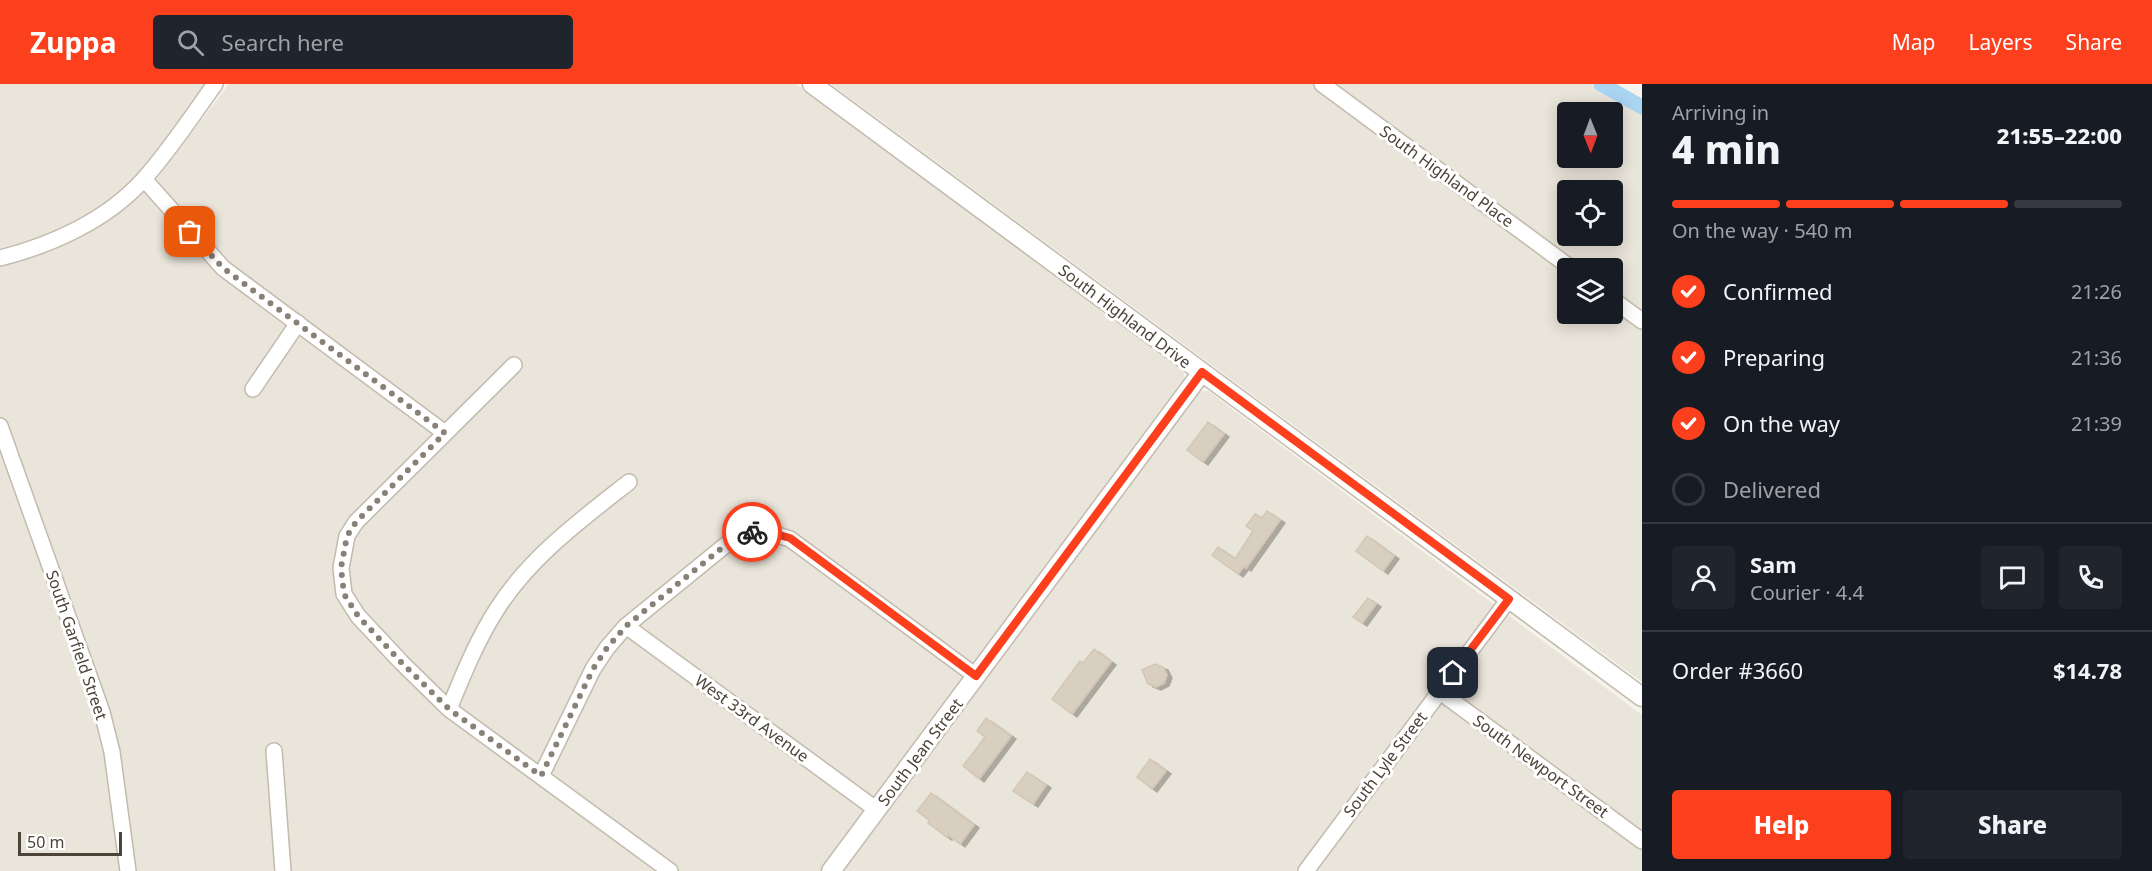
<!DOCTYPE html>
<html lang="en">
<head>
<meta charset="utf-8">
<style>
	body { margin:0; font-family:"Noto Sans",sans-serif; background:#20242c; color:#f1f3f6; height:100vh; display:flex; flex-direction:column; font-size:22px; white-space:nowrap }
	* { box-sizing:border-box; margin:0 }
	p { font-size:20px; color:#9ea1a6 }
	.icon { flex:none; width:33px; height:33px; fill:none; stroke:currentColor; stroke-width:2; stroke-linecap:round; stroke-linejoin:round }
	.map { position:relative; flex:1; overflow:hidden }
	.sheet { display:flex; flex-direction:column; background:#171b24; width:510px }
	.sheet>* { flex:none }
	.needle { width:39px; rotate:179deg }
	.buttons { position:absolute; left:1557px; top:18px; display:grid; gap:12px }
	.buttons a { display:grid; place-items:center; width:66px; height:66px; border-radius:6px; background:#171b24; box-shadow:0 3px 15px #0003; font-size:30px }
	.scale { position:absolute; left:18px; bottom:15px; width:104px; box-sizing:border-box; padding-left:6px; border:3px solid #4b4439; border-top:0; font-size:16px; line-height:21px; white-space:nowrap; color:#4b4439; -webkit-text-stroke:4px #fff; paint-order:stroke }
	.pin { position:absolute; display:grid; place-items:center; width:51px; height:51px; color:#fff; margin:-26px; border-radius:12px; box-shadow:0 3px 9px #0006 }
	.courier { position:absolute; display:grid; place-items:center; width:60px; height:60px; margin:-30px; border:4px solid #fc3f1d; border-radius:50%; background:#fff; color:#222; box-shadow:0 2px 8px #0007 }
	.headline em { font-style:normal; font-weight:800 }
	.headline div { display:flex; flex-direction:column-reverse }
	.headline { display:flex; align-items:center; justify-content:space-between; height:102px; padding:0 30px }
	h1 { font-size:39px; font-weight:800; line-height:45px }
	.bar { display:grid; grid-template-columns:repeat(4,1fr); gap:9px 6px; align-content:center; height:72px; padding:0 30px }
	.bar i { height:8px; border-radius:4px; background:#363941 }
	.bar .selected { background:#fc3f1d }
	.bar p { grid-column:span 4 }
	.line { display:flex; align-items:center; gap:15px; padding:0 30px; border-top:2px solid #363941 }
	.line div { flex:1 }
	.round { display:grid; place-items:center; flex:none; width:63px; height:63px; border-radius:6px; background:#20242c }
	ol { padding:0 30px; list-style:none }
	li { display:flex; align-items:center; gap:18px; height:66px }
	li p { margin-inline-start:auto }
	li .icon { padding:6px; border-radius:50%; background:#fc3f1d; color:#fff; stroke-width:4 }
	li:last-child { color:#9ea1a6 }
	li i { width:33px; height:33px; border:3px solid #363941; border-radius:50% }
	.action { display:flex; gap:12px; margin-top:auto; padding:12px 30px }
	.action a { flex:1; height:69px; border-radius:6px; background:#fc3f1d; color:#fff; font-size:24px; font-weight:800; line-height:69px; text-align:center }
	.action a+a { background:#20242c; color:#f1f3f6 }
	header { display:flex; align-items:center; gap:36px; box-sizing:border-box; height:84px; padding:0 30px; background:#fc3f1d; color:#fff }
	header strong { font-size:28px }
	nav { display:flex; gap:33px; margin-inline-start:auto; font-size:21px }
	.search { width:420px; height:54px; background:#20242c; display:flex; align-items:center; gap:15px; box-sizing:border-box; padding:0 21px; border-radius:6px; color:#9ea1a6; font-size:22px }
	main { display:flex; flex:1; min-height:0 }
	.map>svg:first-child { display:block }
</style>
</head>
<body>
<header>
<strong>Zuppa</strong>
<div class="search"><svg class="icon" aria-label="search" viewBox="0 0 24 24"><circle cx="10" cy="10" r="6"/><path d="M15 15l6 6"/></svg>Search here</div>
<nav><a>Map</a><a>Layers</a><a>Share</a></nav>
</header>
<main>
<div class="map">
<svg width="1642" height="787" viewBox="0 0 1642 787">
	<defs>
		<filter id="shadow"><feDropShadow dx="5" dy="3" stdDeviation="0" flood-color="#0004"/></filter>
	</defs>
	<rect width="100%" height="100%" fill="#f6f3ec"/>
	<path fill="#eae5da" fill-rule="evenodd" d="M0 0H209L152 77 129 100 99 123 62 145 26 158 0 164Z
		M229 0H796L1184 288V294L821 787H0V180L49 166 85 151 132 118 155 97Z
		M831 0H1591L1637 27 1642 31V598ZM1568 28H1612V74H1568ZM1568 106H1612V152H1568ZM1568 184H1612V230H1568Z
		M1203 307H1208L1642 631V787H843L1197 310Z"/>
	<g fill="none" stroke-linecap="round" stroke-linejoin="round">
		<path stroke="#a9d4f2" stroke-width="15" d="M1601 0 1642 23"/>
	</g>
	<path fill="#d8cfc1" stroke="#d3c7b4" stroke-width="1.5" filter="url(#shadow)" d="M1208 338 1224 350 1203 378 1187 366Z
		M1267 427 1280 436 1246 484 1244 482 1238 490 1212 471 1218 463 1235 475 1253 447 1246 442 1255 430 1262 434Z
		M1367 452 1394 472 1383 487 1356 467Z
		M1368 514 1376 520 1362 539 1353 533Z
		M1094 565 1111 578 1072 630 1052 615 1080 577 1083 579Z
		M1155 580 1163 583 1167 591 1164 599 1156 603 1148 600 1142 586Z
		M986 634 1011 652 979 695 963 682 985 653 977 647Z
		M1150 675 1166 687 1152 705 1137 693Z
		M1027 688 1046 701 1033 720 1013 707Z
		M931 709 974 741 960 760 948 751 947 753 928 739 929 736 917 727Z"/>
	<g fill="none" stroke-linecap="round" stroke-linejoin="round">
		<defs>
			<path id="minor" d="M1322 0 1571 184
				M144 95 223 184 445 349
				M0 174C52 161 107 136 143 96 170 66 192 32 215 0
				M1612 215 1642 237
				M514 281 356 438 347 452 341 484 344 510 358 532 402 579 449 625 670 787
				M253 305 298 239
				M0 342 102 628 112 668 128 787
				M626 542 877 726
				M1439 607 1642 757
				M449 625C463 591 477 556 497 525 530 473 582 435 629 398
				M274 667 283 787
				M541 692 593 585 607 564 626 542 733 455C756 445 767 447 790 455L976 592
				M1306 787 1509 515"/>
			<path id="tertiary" d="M812 0 1642 613
				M831 787 1202 288"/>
		</defs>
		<use href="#minor" stroke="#c2bbae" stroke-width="18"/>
		<use href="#tertiary" stroke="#c2bbae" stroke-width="21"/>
		<use href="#minor" stroke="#fff" stroke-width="15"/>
		<use href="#tertiary" stroke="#fff" stroke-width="18"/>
	</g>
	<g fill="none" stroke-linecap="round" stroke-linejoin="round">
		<path stroke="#878178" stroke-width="6" stroke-dasharray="0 10.8" d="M190 148 223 184 445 349 356 438 347 452 341 484 344 510 358 532 402 579 449 625 541 692 593 585 607 564 626 542 733 455 752 448"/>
		<path stroke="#fc3f1d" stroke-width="8" d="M752 448 772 449 790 454 976 592 1202 288 1509 515 1453 589"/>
	</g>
	<g text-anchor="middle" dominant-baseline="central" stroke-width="6" stroke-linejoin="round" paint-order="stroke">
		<g font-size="16" fill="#4b4439" stroke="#fff">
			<text transform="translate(1447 92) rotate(36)">South Highland Place</text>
			<text transform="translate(1125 232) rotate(37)">South Highland Drive</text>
			<text transform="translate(77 561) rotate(71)">South Garfield Street</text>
			<text transform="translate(752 634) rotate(36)">West 33rd Avenue</text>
			<text transform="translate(920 668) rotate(-53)">South Jean Street</text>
			<text transform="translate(1385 680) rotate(-53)">South Lyle Street</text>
			<text transform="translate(1541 682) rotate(36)">South Newport Street</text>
		</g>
	</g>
</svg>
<div class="buttons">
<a><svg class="needle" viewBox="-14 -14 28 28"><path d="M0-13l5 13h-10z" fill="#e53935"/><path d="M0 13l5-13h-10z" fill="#9ea1a6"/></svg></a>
<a><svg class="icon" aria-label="locate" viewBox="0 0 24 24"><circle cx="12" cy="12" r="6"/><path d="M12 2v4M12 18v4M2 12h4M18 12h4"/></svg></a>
<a><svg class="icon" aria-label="layers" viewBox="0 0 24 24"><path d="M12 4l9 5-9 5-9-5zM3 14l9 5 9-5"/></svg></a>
</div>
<div class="scale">50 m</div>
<div class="pin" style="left:190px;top:148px;background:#ea580c"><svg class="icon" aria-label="bag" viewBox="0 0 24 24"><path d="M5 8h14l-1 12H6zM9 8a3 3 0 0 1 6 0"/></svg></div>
<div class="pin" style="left:1453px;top:589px;background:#1f2937"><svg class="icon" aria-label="home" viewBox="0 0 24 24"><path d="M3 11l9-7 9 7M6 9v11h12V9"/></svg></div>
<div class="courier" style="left:752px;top:448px"><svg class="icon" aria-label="bike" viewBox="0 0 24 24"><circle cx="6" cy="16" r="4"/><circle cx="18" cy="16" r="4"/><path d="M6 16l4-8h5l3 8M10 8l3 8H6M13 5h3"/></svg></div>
</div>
<section class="sheet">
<div class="headline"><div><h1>4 min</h1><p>Arriving in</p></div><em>21:55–22:00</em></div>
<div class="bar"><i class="selected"></i><i class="selected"></i><i class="selected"></i><i></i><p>On the way · 540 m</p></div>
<ol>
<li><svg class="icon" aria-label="check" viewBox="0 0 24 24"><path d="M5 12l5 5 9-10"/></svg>Confirmed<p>21:26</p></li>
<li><svg class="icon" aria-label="check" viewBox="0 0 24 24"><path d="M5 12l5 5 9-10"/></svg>Preparing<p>21:36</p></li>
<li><svg class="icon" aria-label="check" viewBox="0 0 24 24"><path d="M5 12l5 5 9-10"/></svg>On the way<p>21:39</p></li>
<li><i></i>Delivered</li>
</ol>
<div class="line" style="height:108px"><a class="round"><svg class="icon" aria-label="person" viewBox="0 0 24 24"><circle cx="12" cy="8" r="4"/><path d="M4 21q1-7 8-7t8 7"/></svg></a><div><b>Sam</b><p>Courier · 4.4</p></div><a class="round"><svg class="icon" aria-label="chat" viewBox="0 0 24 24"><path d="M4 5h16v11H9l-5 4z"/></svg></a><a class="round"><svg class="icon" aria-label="phone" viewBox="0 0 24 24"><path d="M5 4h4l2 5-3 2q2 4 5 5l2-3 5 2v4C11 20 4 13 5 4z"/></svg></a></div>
<div class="line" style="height:78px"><div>Order #3660</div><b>$14.78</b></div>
<div class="action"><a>Help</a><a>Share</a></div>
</section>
</main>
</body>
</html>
